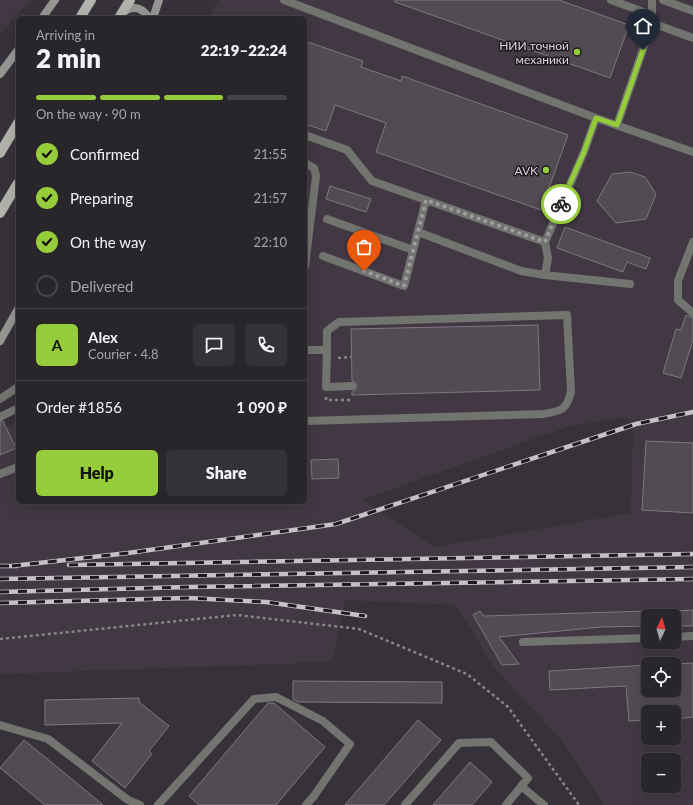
<!DOCTYPE html>
<html lang="en">
<head>
<meta charset="utf-8">
<style>
	body { margin:0; font-family:Lato,sans-serif; background:#353237; color:#f1f3f6; height:100vh; display:flex; flex-direction:column; font-size:15px; white-space:nowrap }
	* { box-sizing:border-box; margin:0 }
	p { font-size:13px; color:#a5a5a9 }
	.icon { flex:none; width:22px; height:22px; fill:none; stroke:currentColor; stroke-width:2; stroke-linecap:round; stroke-linejoin:round }
	.map { position:relative; flex:1; overflow:hidden }
	.side { position:absolute; left:16px; top:16px; width:291px; height:488px; display:flex; flex-direction:column; background:#29262b; border-radius:6px; box-shadow:0 4px 16px #0002,0 0 0 1px #454347 }
	.side>* { flex:none }
	.needle { width:26px; rotate:5deg }
	.controls { position:absolute; left:641px; top:609px; display:grid; gap:8px }
	.controls a { display:grid; place-items:center; width:40px; height:40px; border-radius:6px; background:#29262b; box-shadow:0 4px 16px #0002,0 0 0 1px #454347; font-size:20px }
	.pin { position:absolute; display:grid; place-items:center; width:34px; height:34px; color:#fff; margin:-41px -17px; border-radius:50% 50% 50% 0; rotate:-45deg; box-shadow:0 0 4px #0007 }
	.pin .icon { rotate:45deg }
	.courier { position:absolute; display:grid; place-items:center; width:40px; height:40px; margin:-20px; border:3px solid #95cc3a; border-radius:50%; background:#fff; color:#222; box-shadow:0 1px 5px #0007 }
	.overview em { font-style:normal; font-weight:800 }
	.overview div { display:flex; flex-direction:column-reverse }
	.overview { display:flex; align-items:center; justify-content:space-between; height:68px; padding:0 20px }
	h1 { font-size:26px; font-weight:800; line-height:30px }
	.bar { display:grid; grid-template-columns:repeat(4,1fr); gap:6px 4px; align-content:center; height:48px; padding:0 20px }
	.bar i { height:5px; border-radius:3px; background:#454347 }
	.bar .current { background:#95cc3a }
	.bar p { grid-column:span 4 }
	.line { display:flex; align-items:center; gap:10px; padding:0 20px; border-top:1px solid #454347 }
	.line div { flex:1 }
	.round { display:grid; place-items:center; flex:none; width:42px; height:42px; border-radius:6px; background:#353237 }
	ol { padding:0 20px; list-style:none }
	li { display:flex; align-items:center; gap:12px; height:44px }
	li p { margin-inline-start:auto }
	li .icon { padding:4px; border-radius:50%; background:#95cc3a; color:#111; stroke-width:4 }
	li:last-child { color:#a5a5a9 }
	li i { width:22px; height:22px; border:2px solid #454347; border-radius:50% }
	.cta { display:flex; gap:8px; margin-top:auto; padding:8px 20px }
	.cta a { flex:1; height:46px; border-radius:6px; background:#95cc3a; color:#111; font-size:16px; font-weight:800; line-height:46px; text-align:center }
	.cta a+a { background:#353237; color:#f1f3f6 }
	.map>svg:first-child { display:block }
</style>
</head>
<body>
<div class="map">
<svg width="693" height="805" viewBox="0 0 693 805">
	<rect width="100%" height="100%" fill="#373239"/>
	<path fill="#423844" fill-rule="evenodd" d="M0 0H31L0 34Z
		M219 0H693V805H604L559 737 498 672 455 605 345 600 332 662 0 674V431L18 422V502H305V18H208ZM628 417 633 433 631 513 434 547 362 500 570 426ZM648 616H674V642H648ZM648 664H674V690H648ZM648 712H674V738H648ZM648 760H674V786H648Z"/>
	<path fill="#514b52" stroke="#7f7880" d="M395 0H559L629 25 610 78 395 2Z
		M305 41 363 61 361 67 401 81 402 76 568 135 541 210 376 152 386 123 335 105 326 131 305 124Z
		M630 172 645 177 656 194 646 219 616 223 597 201 612 174Z
		M330 186 371 199 366 212 326 199Z
		M565 227 650 258 646 269 627 262 623 272 557 248Z
		M686 315 693 318V340L681 378 663 373 676 329 681 330Z
		M538 325 540 390 352 395V392L355 390 357 386 356 383 352 381 351 329Z
		M3 421 16 448 0 455V422Z
		M646 441 693 443V513L642 510Z
		M338 459 339 478 312 479 311 460Z
		M693 610V626H674V611Z
		M480 611 484 616 648 611V626L601 627 499 637 519 664 502 665 473 615Z
		M693 663V717L674 719V712H648V720L629 721 626 686 550 690 549 671 648 665V690H674V664Z
		M293 681 442 682V703L298 702 293 699Z
		M139 698V702L169 726 149 751 152 754 125 788 92 761 122 723 45 725V700Z
		M268 703H274L325 747 276 805H199L189 796Z
		M418 720 441 740 384 805H345Z
		M24 740 56 766 103 805H45L0 768Z
		M470 762 492 782 472 805H433Z"/>
	<g fill="none" stroke-linecap="round" stroke-linejoin="round">
		<path stroke="#88848a" stroke-width="2.5" stroke-dasharray="3 3" stroke-linecap="butt" d="M338 358 351 357
			M326 397V400H352
			M0 639 237 615 359 629 467 674 508 707 579 805"/>
		<path stroke="#727470" stroke-width="8" d="M284 0 596 118 693 152
			M611 0 652 15
			M663 0 693 11
			M652 23 693 38
			M617 125 652 23V0
			M305 135 347 150 372 181 545 242 584 152 596 118
			M305 163 314 168 316 176 305 266
			M327 219 413 250
			M418 232 521 271 545 275 630 284
			M545 242 548 258 545 275
			M693 242 678 281V300L693 313
			M323 256 404 286 426 200
			M305 350H327V331L339 322 567 315 571 392C566 411 561 411 543 414L305 421
			M327 350 326 387 352 386
			M0 399 18 387
			M0 417 18 408
			M0 474 18 467
			M674 637 693 636
			M523 642 648 638
			M0 725 48 739 128 800 140 805
			M521 786 544 805
			M158 805 254 699 276 697 323 721 350 744 314 796 306 805
			M405 805 459 743 491 742 528 778 506 805"/>
		<path stroke="#949791" stroke-width="8" d="M123 12C134 5 142 7 149 18
			M42 18 55 0
			M153 18 159 0
			M0 74 18 50
			M0 341 18 309"/>
		<path stroke="#afb3ab" stroke-width="10" d="M80 18 91 0
			M119 18 130 0
			M0 153 18 123
			M0 213 18 183"/>
		<defs>
			<path id="rail" d="M69 565 693 554
				M0 566H17
				M12 566 128 553 336 524 636 424 693 412
				M0 579 693 567
				M0 592 188 587 693 579
				M0 603 188 598 266 602 365 616"/>
		</defs>
		<use href="#rail" stroke="#c5c1c7" stroke-width="4.5"/>
		<use href="#rail" stroke="#1d1a1e" stroke-width="3" stroke-dasharray="9" stroke-linecap="butt"/>
	</g>
	<g fill="none" stroke-linecap="round" stroke-linejoin="round">
		<path stroke="#a19da2" stroke-width="4" stroke-dasharray="0 7.2" d="M364 271 404 286 426 200 545 242 561 204"/>
		<path stroke="#95cc3a" stroke-width="5" d="M561 204 584 152 596 118 617 125 643 50"/>
	</g>
	<g fill="#95cc3a" stroke="#1d1a1e" stroke-width="1.5">
		<circle cx="577" cy="52" r="4"/>
		<circle cx="546" cy="170" r="4"/>
	</g>
	<g text-anchor="middle" dominant-baseline="central" stroke-width="3" stroke-linejoin="round" paint-order="stroke">
		<g font-size="12" fill="#dad6db" stroke="#1d1a1e" text-anchor="end">
			<text x="569" y="45">НИИ точной<tspan x="569" dy="14">механики</tspan></text>
			<text x="538" y="170">AVK</text>
		</g>
	</g>
</svg>
<div class="controls">
<a><svg class="needle" viewBox="-14 -14 28 28"><path d="M0-13l5 13h-10z" fill="#e53935"/><path d="M0 13l5-13h-10z" fill="#a5a5a9"/></svg></a>
<a><svg class="icon" aria-label="locate" viewBox="0 0 24 24"><circle cx="12" cy="12" r="6"/><path d="M12 2v4M12 18v4M2 12h4M18 12h4"/></svg></a>
<a>+</a>
<a>−</a>
</div>
<div class="pin" style="left:364px;top:271px;background:#ea580c"><svg class="icon" aria-label="bag" viewBox="0 0 24 24"><path d="M5 8h14l-1 12H6zM9 8a3 3 0 0 1 6 0"/></svg></div>
<div class="pin" style="left:643px;top:50px;background:#1f2937"><svg class="icon" aria-label="home" viewBox="0 0 24 24"><path d="M3 11l9-7 9 7M6 9v11h12V9"/></svg></div>
<div class="courier" style="left:561px;top:204px"><svg class="icon" aria-label="bike" viewBox="0 0 24 24"><circle cx="6" cy="16" r="4"/><circle cx="18" cy="16" r="4"/><path d="M6 16l4-8h5l3 8M10 8l3 8H6M13 5h3"/></svg></div>
<section class="side">
<div class="overview"><div><h1>2 min</h1><p>Arriving in</p></div><em>22:19–22:24</em></div>
<div class="bar"><i class="current"></i><i class="current"></i><i class="current"></i><i></i><p>On the way · 90 m</p></div>
<ol>
<li><svg class="icon" aria-label="check" viewBox="0 0 24 24"><path d="M5 12l5 5 9-10"/></svg>Confirmed<p>21:55</p></li>
<li><svg class="icon" aria-label="check" viewBox="0 0 24 24"><path d="M5 12l5 5 9-10"/></svg>Preparing<p>21:57</p></li>
<li><svg class="icon" aria-label="check" viewBox="0 0 24 24"><path d="M5 12l5 5 9-10"/></svg>On the way<p>22:10</p></li>
<li><i></i>Delivered</li>
</ol>
<div class="line" style="height:72px"><b class="round" style="background:#95cc3a;color:#111">A</b><div><b>Alex</b><p>Courier · 4.8</p></div><a class="round"><svg class="icon" aria-label="chat" viewBox="0 0 24 24"><path d="M4 5h16v11H9l-5 4z"/></svg></a><a class="round"><svg class="icon" aria-label="phone" viewBox="0 0 24 24"><path d="M5 4h4l2 5-3 2q2 4 5 5l2-3 5 2v4C11 20 4 13 5 4z"/></svg></a></div>
<div class="line" style="height:52px"><div>Order #1856</div><b>1 090 ₽</b></div>
<div class="cta"><a>Help</a><a>Share</a></div>
</section>
</div>
</body>
</html>
